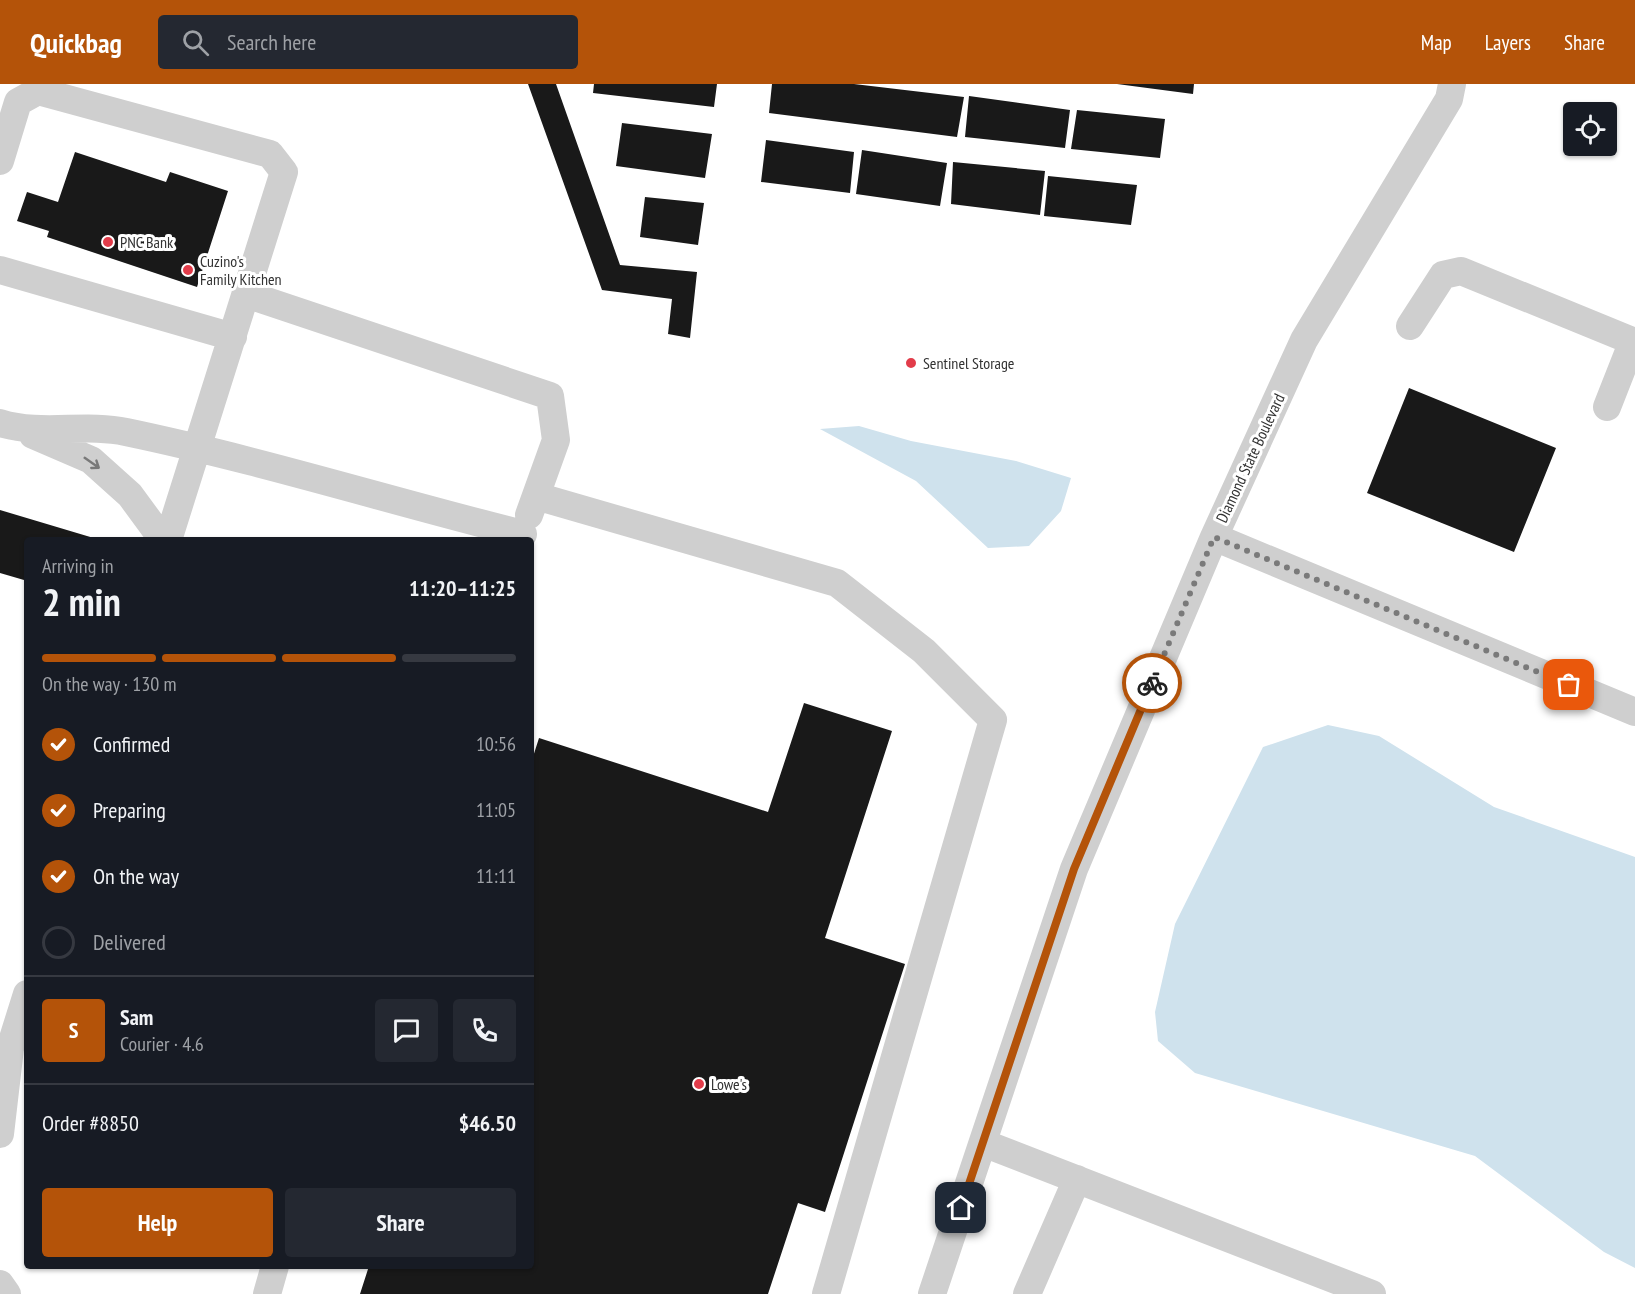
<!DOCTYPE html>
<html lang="en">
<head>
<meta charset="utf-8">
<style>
	body { margin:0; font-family:"PT Sans Narrow",sans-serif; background:#242831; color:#f1f3f6; height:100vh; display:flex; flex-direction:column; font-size:22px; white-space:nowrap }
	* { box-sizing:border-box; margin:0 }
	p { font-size:20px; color:#9ea1a6 }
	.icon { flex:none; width:33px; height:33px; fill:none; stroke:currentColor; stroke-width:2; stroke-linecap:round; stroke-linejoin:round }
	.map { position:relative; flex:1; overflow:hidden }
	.sheet { position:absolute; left:24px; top:453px; width:510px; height:732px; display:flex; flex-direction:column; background:#171b24; border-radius:6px; box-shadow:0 2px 4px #0004 }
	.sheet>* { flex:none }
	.controls { position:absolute; left:1563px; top:18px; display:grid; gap:12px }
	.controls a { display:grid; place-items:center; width:54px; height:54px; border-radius:6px; background:#171b24; box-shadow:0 2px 4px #0004; font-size:30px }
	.pin { position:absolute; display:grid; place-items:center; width:51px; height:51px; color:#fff; margin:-26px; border-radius:12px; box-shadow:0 3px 9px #0006 }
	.courier { position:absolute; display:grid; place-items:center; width:60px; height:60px; margin:-30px; border:4px solid #b45309; border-radius:50%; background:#fff; color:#222; box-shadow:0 2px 8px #0007 }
	.head em { font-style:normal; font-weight:800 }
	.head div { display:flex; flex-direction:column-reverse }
	.head { display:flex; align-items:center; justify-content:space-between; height:102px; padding:0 18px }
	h1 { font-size:39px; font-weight:800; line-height:45px }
	.bar { display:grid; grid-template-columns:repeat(4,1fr); gap:9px 6px; align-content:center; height:72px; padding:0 18px }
	.bar i { height:8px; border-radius:4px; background:#363941 }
	.bar .active { background:#b45309 }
	.bar p { grid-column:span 4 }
	.line { display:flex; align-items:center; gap:15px; padding:0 18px; border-top:2px solid #363941 }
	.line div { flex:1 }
	.round { display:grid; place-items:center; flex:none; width:63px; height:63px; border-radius:6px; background:#242831 }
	ol { padding:0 18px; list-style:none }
	li { display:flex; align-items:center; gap:18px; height:66px }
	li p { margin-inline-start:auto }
	li .icon { padding:6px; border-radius:50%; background:#b45309; color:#fff; stroke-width:4 }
	li:last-child { color:#9ea1a6 }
	li i { width:33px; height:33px; border:3px solid #363941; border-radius:50% }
	.action { display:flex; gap:12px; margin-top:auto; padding:12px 18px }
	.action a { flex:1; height:69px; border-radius:6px; background:#b45309; color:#fff; font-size:24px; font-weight:800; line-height:69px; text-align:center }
	.action a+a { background:#242831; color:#f1f3f6 }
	header { display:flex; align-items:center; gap:36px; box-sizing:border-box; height:84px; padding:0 30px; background:#b45309; color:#fff }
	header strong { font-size:28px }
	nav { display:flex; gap:33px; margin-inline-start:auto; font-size:21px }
	.search { width:420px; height:54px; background:#242831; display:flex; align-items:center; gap:15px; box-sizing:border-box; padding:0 21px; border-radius:6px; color:#9ea1a6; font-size:22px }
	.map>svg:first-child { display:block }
</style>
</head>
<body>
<header>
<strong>Quickbag</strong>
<div class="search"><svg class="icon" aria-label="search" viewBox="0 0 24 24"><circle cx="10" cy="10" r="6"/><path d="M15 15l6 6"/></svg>Search here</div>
<nav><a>Map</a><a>Layers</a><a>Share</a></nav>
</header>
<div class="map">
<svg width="1635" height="1210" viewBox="0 0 1635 1210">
	<rect width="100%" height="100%" fill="#fff"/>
	<path fill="#cfe2ed" d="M859 342 911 357 1016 377 1071 394 1061 427 1029 462 988 464 916 397 820 345Z
		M1328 641 1379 652 1494 723 1635 773V1184L1604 1168 1475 1072 1195 989 1158 957 1155 928 1175 840 1263 663Z"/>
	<path fill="#191919" d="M528 0H556L620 181 697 188 690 254 668 250 672 215 602 206Z
		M594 0H717L714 23 593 9Z
		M772 0H854L964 13 957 53 769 29Z
		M1117 0H1194L1193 10Z
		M969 12 1070 26 1065 64 965 53Z
		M1077 26 1165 35 1160 74 1071 65Z
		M622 39 712 50 705 94 616 82Z
		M766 56 854 68 850 109 761 98Z
		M862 66 947 79 940 122 856 110Z
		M75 68 166 98 170 88 228 107 197 203 47 153 49 147 17 137 27 108 58 118Z
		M953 78 1045 87 1040 131 951 120Z
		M1048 92 1137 101 1131 141 1044 132Z
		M645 113 704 119 698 161 640 153Z
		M1409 304 1556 364 1514 468 1367 409Z
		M0 426 97 455V456H27V486L24 496 0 489Z
		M804 619 892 647 825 854 905 880 825 1128 798 1119 768 1210H360L369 1182H531V679L539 654 768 728Z"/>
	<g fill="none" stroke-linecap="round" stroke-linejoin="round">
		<path stroke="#cfcfcf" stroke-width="28" d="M0 77 18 18 38 7 270 70 284 88 168 456
			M0 186 233 253
			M246 210 550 312 556 356 529 431
			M1410 242 1443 191 1461 187 1635 258
			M1607 323 1633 257
			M0 339C41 352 85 339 126 348 260 376 391 417 523 450
			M33 351 91 376 130 411 163 456
			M536 412 837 499 924 567 993 636 826 1210
			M1214 453 1635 628
			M0 1050 10 964 27 910
			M983 1059 1372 1210
			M0 1200 7 1210
			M267 1210 275 1182
			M932 1210 1074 785 1214 453 1304 256 1449 15 1452 0
			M1027 1210 1077 1095"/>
	</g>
	<defs><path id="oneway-shaft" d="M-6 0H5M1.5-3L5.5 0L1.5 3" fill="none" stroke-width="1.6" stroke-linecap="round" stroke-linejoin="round" transform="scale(1.5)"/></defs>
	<use stroke="#797979" href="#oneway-shaft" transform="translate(92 379) rotate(35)"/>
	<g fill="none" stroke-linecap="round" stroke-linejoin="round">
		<path stroke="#7a7a7a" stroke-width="6" stroke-dasharray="0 10.8" d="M1152 599 1214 453 1569 601"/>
		<path stroke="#b45309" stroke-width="8" d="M961 1124 1074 785 1152 599"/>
	</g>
	<g fill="#e23c4a" stroke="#fff" stroke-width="2">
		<circle cx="108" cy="158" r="6"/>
		<circle cx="188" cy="186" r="6"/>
		<circle cx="911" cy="279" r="6"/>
		<circle cx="699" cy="1000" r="6"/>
	</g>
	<g text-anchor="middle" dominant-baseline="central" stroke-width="6" stroke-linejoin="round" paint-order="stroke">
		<g font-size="16" fill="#323232" stroke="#fff" text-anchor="start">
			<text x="120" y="158">PNC Bank</text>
			<text x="200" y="177">Cuzino's<tspan x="200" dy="18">Family Kitchen</tspan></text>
			<text x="923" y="279">Sentinel Storage</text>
			<text x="711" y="1000">Lowe's</text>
		</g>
		<g font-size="16" fill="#323232" stroke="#fff">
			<text transform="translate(1250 374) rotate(-65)">Diamond State Boulevard</text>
		</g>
	</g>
</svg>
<div class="controls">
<a><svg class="icon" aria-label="locate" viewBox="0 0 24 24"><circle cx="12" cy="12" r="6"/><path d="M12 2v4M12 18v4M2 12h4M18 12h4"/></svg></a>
</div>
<div class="pin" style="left:1569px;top:601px;background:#ea580c"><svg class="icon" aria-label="bag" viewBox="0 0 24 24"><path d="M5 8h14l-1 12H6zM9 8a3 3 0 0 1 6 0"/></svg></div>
<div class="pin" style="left:961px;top:1124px;background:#1f2937"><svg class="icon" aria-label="home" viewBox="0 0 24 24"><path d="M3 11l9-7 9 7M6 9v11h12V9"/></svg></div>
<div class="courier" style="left:1152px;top:599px"><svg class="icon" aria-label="bike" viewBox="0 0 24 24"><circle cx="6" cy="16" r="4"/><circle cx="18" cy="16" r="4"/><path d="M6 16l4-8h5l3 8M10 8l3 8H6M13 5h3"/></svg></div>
<section class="sheet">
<div class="head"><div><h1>2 min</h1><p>Arriving in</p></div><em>11:20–11:25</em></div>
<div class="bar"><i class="active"></i><i class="active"></i><i class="active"></i><i></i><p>On the way · 130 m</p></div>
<ol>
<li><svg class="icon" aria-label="check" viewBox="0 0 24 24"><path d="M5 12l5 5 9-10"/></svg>Confirmed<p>10:56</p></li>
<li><svg class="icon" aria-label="check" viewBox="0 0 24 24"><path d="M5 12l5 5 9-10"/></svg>Preparing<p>11:05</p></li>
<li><svg class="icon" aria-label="check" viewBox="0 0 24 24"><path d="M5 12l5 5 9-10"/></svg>On the way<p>11:11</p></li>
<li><i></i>Delivered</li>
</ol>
<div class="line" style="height:108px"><b class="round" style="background:#b45309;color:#fff">S</b><div><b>Sam</b><p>Courier · 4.6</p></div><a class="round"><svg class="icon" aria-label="chat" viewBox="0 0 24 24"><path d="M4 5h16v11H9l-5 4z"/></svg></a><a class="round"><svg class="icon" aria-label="phone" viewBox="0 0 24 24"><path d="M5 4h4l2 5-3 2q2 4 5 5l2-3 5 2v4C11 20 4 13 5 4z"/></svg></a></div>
<div class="line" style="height:78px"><div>Order #8850</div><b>$46.50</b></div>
<div class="action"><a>Help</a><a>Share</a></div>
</section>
</div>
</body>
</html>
